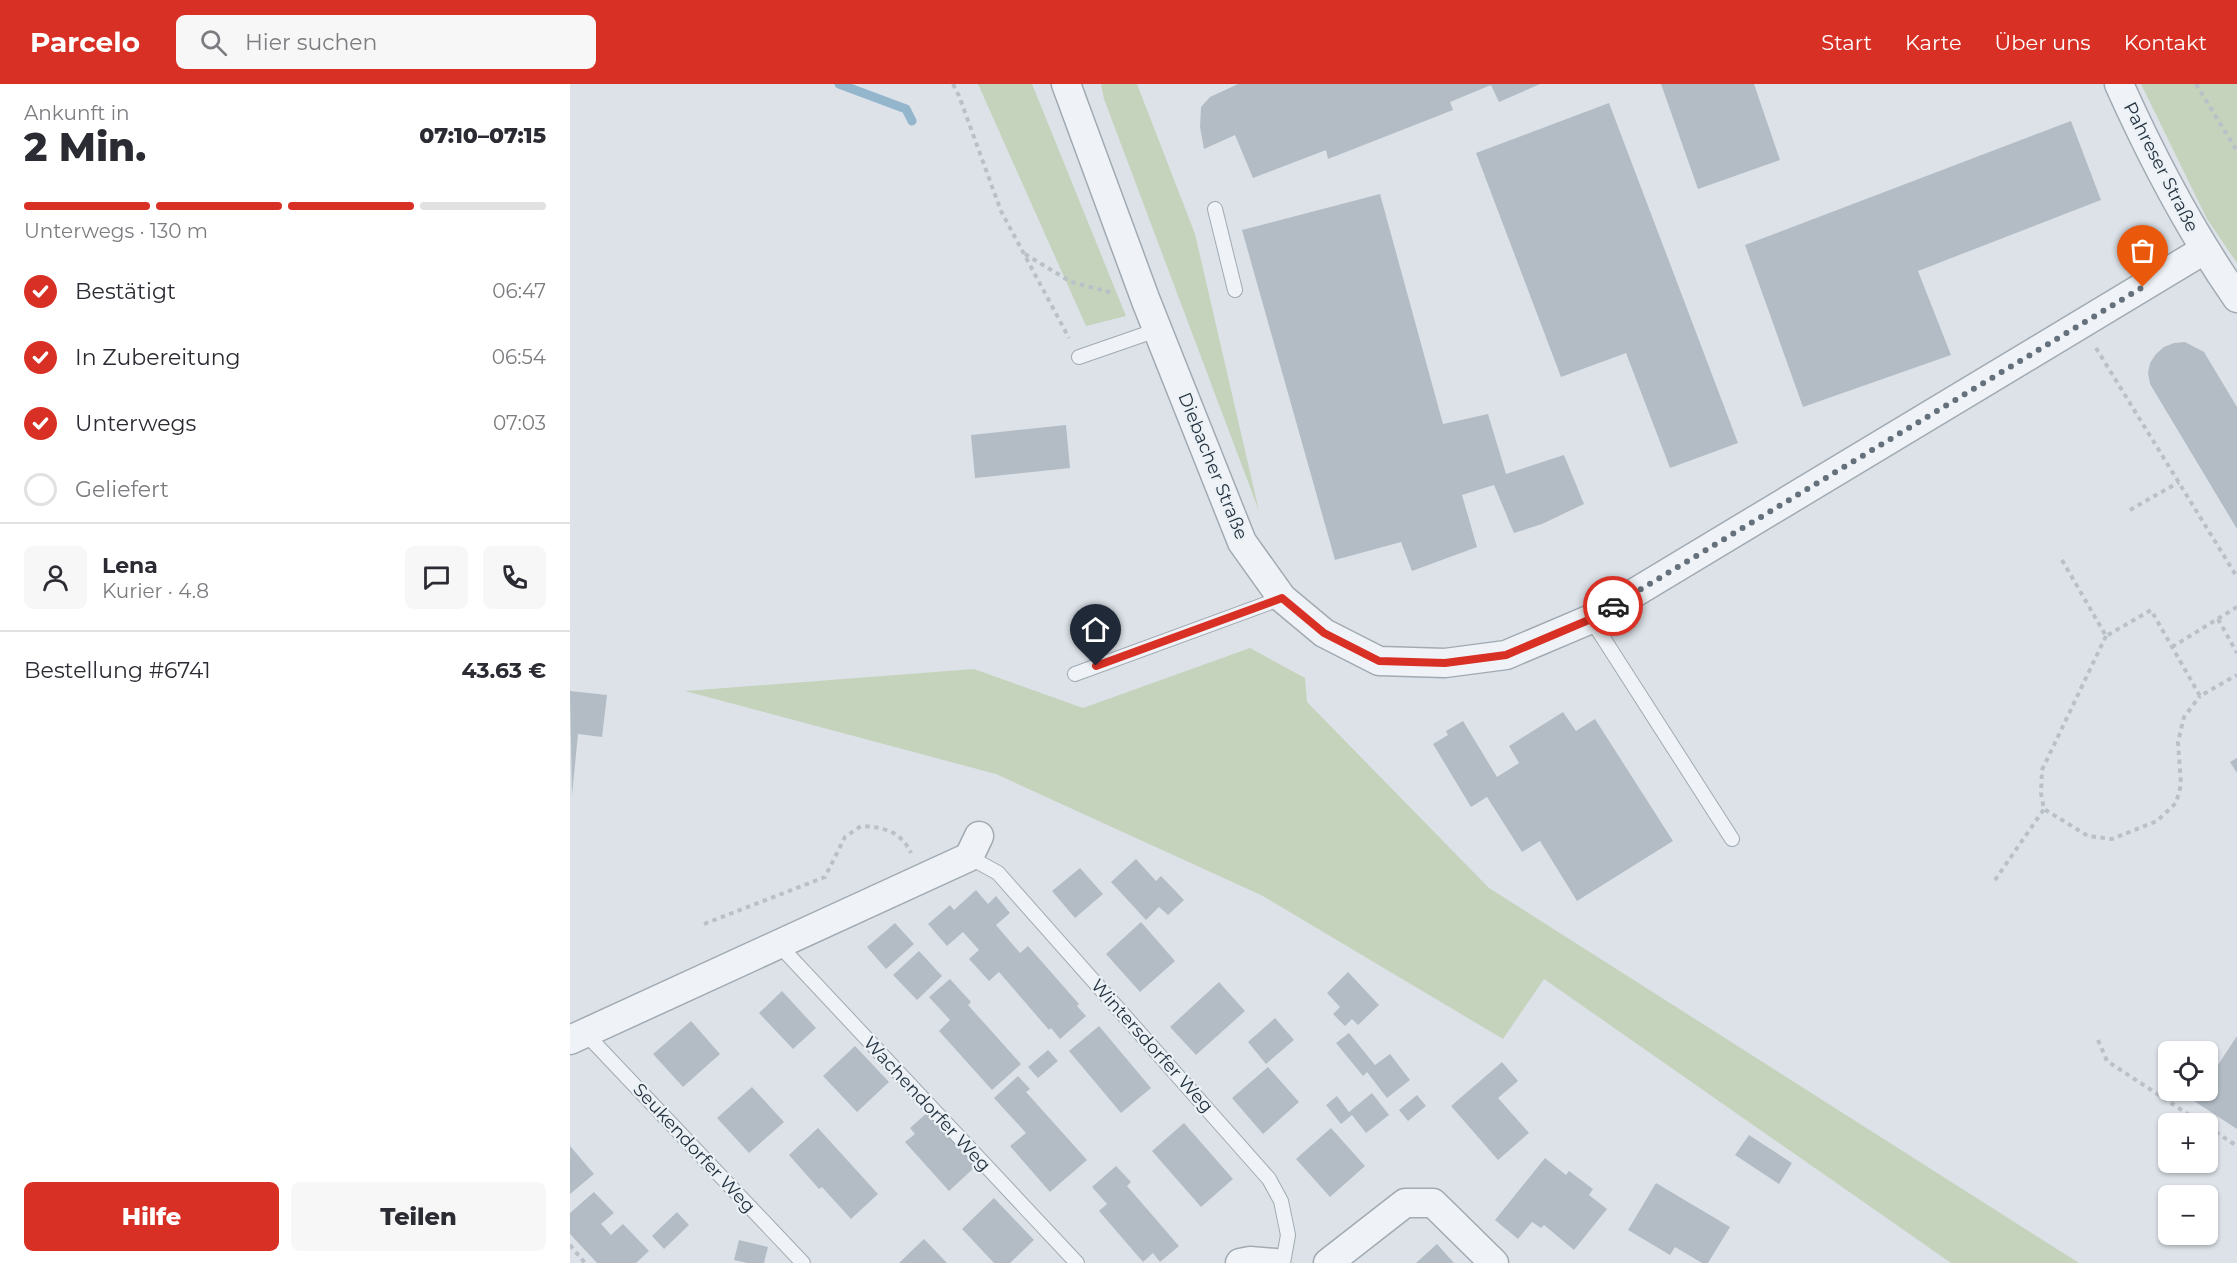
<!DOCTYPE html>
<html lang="de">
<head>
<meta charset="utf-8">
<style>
	body { margin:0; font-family:Montserrat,sans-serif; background:#f7f7f7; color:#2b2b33; height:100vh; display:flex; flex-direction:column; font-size:22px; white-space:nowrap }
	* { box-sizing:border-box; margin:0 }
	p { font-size:20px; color:#7c7c81 }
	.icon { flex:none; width:33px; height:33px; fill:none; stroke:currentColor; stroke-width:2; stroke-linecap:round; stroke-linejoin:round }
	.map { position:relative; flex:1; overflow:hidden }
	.details { display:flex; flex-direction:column; background:#fff; width:570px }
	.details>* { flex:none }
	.tools { position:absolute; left:1588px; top:957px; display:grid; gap:12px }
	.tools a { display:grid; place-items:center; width:60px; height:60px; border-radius:9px; background:#fff; box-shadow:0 2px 4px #0004; font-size:30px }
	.pin { position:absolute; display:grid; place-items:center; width:51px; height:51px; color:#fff; margin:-62px -26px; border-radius:50% 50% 50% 0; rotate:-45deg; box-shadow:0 0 6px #0007 }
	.pin .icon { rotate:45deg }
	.courier { position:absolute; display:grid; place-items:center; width:60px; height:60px; margin:-30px; border:4px solid #d93025; border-radius:50%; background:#fff; color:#222; box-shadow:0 2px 8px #0007 }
	.summary em { font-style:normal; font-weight:800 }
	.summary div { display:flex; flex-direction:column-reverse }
	.summary { display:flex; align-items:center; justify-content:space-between; height:102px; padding:0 24px }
	h1 { font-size:39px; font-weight:800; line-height:45px }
	.bar { display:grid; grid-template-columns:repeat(4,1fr); gap:9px 6px; align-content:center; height:72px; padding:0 24px }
	.bar i { height:8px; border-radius:4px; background:#e1e1e2 }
	.bar .active { background:#d93025 }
	.bar p { grid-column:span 4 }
	.line { display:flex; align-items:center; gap:15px; padding:0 24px; border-top:2px solid #e1e1e2 }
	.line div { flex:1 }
	.round { display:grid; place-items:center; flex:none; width:63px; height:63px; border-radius:9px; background:#f7f7f7 }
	ol { padding:0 24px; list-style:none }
	li { display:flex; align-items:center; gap:18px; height:66px }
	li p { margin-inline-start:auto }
	li .icon { padding:6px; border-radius:50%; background:#d93025; color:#fff; stroke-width:4 }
	li:last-child { color:#7c7c81 }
	li i { width:33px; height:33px; border:3px solid #e1e1e2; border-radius:50% }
	.action { display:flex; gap:12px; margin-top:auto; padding:12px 24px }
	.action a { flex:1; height:69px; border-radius:9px; background:#d93025; color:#fff; font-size:24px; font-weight:800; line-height:69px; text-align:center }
	.action a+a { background:#f7f7f7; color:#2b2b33 }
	header { display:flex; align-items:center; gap:36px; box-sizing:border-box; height:84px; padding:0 30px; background:#d93025; color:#fff }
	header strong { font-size:28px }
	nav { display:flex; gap:33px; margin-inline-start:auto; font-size:21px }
	.search { width:420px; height:54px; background:#f7f7f7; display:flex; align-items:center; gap:15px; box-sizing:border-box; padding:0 21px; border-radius:9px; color:#7c7c81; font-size:22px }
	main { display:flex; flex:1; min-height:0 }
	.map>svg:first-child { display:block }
</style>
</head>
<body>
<header>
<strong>Parcelo</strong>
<div class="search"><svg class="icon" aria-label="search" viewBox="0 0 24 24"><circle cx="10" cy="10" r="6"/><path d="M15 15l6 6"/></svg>Hier suchen</div>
<nav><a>Start</a><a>Karte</a><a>Über uns</a><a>Kontakt</a></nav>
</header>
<main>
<section class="details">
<div class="summary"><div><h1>2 Min.</h1><p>Ankunft in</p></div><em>07:10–07:15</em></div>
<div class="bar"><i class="active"></i><i class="active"></i><i class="active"></i><i></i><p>Unterwegs · 130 m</p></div>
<ol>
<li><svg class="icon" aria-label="check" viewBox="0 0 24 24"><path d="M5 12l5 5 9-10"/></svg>Bestätigt<p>06:47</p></li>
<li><svg class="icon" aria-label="check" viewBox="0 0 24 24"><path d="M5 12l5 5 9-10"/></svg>In Zubereitung<p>06:54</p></li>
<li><svg class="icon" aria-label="check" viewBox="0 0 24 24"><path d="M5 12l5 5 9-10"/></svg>Unterwegs<p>07:03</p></li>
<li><i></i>Geliefert</li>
</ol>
<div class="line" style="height:108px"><a class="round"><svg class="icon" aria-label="person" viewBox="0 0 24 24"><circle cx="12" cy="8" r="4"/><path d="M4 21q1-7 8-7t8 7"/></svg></a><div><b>Lena</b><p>Kurier · 4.8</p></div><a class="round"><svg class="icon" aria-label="chat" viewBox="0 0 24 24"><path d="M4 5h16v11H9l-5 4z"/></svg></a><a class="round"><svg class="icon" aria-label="phone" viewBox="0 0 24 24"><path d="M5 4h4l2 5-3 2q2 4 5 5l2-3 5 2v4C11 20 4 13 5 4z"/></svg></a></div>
<div class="line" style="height:78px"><div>Bestellung #6741</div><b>43.63 €</b></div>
<div class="action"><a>Hilfe</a><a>Teilen</a></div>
</section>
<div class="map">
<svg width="1667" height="1179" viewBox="0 0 1667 1179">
	<rect width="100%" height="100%" fill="#dce2e8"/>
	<path fill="#c5d3bc" d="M408 0H462L556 232 516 242Z
		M531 0H567L625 150 689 427 534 15Z
		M1571 0H1667V179L1637 135Z
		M680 564 735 594 737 618 919 804 1509 1179H1381L974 895 933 955 693 812 426 690 115 607 404 585 513 624Z"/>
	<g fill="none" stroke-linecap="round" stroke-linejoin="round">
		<path stroke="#93b6cc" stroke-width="9" d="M269 0 336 25 342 37"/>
	</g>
	<path fill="#b3bcc5" d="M668 0H970L929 18 921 1 880 18 883 26 758 75 756 66 683 94 665 51 634 65 630 43 631 23 640 13Z
		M1091 0H1184L1210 76 1128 105Z
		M1039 19 1168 359 1100 384 1056 269 991 293 906 69Z
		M1501 37 1531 116 1348 187 1381 271 1233 323 1175 161Z
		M810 110 873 340 918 330 936 390 994 371 1014 420 972 440 944 449 924 401 892 411 907 463 842 487 831 458 765 476 672 146Z
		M1615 258 1634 268 1667 323V445L1580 300 1578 289 1580 279 1586 270 1594 263 1604 259Z
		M496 341 500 384 405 394 401 351Z
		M0 607 37 611 32 653 8 650 2 711Z
		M993 628 1006 647 1025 635 1103 757 1007 817 970 757 952 768 917 713 901 723 863 660 878 651 876 647 893 637 927 693 949 679 939 662Z
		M1667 674V689L1660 678Z
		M566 775 586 797 591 792 614 816 598 831 589 823 576 836 541 798Z
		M510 784 533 810 505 834 482 807Z
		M406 806 418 820 426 812 440 829 426 841 450 869 458 862 509 920 507 922 516 932 490 955 481 944 479 946 429 888 419 897 399 875 409 866 393 848 377 862 358 840 380 821 384 826Z
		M571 838 605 877 570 908 536 870Z
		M325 839 344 860 316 885 297 863Z
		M349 867 372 892 347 916 323 891Z
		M778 888 809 921 788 941 782 935 775 942 763 930 770 923 757 909Z
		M380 895 401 918 398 921 451 980 422 1006 369 947 380 936 359 913Z
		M649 898 675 927 626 971 600 943Z
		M212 907 246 944 223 965 189 929Z
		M705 934 724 956 696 980 678 958Z
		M121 937 150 970 113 1003 83 970Z
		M529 942 581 1004 551 1029 499 967Z
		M779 949 805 981 820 970 840 996 817 1014 797 988 793 992 766 959Z
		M1667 952V1045L1624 1017 1631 1006H1638V996Z
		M285 962 319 998 287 1028 253 992Z
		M478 966 488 977 468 994 458 983Z
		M932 978 948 997 928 1014 959 1049 928 1076 881 1022Z
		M698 983 729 1018 693 1050 662 1014Z
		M448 992 460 1005 456 1008 517 1076 480 1108 440 1062 456 1049 424 1014Z
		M182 1003 214 1038 179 1069 147 1034Z
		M802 1009 819 1031 796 1049 782 1031 771 1040 756 1021 767 1012 779 1028Z
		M847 1011 856 1022 838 1037 829 1026Z
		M358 1028 406 1082 379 1107 335 1058 345 1050 340 1044Z
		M614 1039 663 1095 631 1123 582 1067Z
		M248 1044 308 1110 281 1135 252 1103 249 1105 219 1071Z
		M761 1044 795 1082 760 1113 726 1075Z
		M1179 1051 1222 1079 1209 1100 1165 1071Z
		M0 1062 24 1090 0 1110Z
		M975 1074 996 1091 999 1087 1023 1105 1019 1111 1037 1125 1004 1166 974 1141 971 1144 962 1138 948 1155 925 1136Z
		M546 1082 561 1098 557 1102 609 1162 590 1178 583 1169 573 1178 529 1127 537 1120 522 1103Z
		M1086 1099 1160 1143 1138 1179H1132L1105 1163 1100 1171 1058 1146Z
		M24 1108 44 1129 31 1140 41 1151 53 1140 79 1167 66 1179H27L0 1150V1129Z
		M424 1114 464 1156 440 1179H424L392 1145Z
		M107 1128 119 1141 94 1165 82 1152Z
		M354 1155 377 1179H329Z
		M169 1156 198 1163 194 1179H177L164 1176Z
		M867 1160 884 1179H846Z"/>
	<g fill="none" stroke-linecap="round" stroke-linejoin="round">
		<defs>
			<path id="lane" d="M645 125 665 206
				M509 273 587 246
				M1021 535 1162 755
				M505 590 712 514
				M399 773 428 789 699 1095 711 1117 718 1151 713 1179
				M208 860 507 1179
				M15 949 233 1179"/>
			<path id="street" d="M496 0 576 217 672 458 712 514 754 549 809 577 875 579 936 571 1021 535 1634 166
				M1549 0C1583 76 1619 145 1667 214
				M0 956 399 773 409 752
				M670 1179 680 1177 705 1179
				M758 1179 835 1119H863L924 1179"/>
		</defs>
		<use href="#lane" stroke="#a1aab2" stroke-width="16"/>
		<use href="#street" stroke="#a1aab2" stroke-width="31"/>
		<path stroke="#bac0c7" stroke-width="4" stroke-dasharray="4.5 4.5" stroke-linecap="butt" d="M383 0 389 12 431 127 499 254
			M1626 0 1667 67
			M455 170 501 198 543 209
			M1526 264 1667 493
			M1560 426 1609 398
			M1492 476 1536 552 1581 526 1630 612 1667 591
			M1648 535 1667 569
			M1536 552 1472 686 1471 709 1474 725 1518 752 1542 755 1587 737 1606 719 1611 701 1608 658 1614 633 1630 612
			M1602 563 1667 523
			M1425 796 1474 725
			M134 840 255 793 275 753 291 742C313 743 331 747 341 769
			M1528 956 1537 977 1633 1040
			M1638 1043 1667 1062
			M0 1161 15 1179"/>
		<use href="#lane" stroke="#eff2f6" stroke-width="14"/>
		<use href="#street" stroke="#eff2f6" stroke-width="28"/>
	</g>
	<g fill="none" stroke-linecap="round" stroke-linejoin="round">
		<path stroke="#64707b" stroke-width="6" stroke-dasharray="0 10.8" d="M1043 522 1573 203"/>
		<path stroke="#d93025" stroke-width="8" d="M526 582 712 514 754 549 809 577 875 579 936 571 1021 535 1043 522"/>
	</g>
	<g text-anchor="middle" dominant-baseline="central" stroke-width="4.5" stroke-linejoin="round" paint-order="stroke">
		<g font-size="18" fill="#243240" stroke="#ebf1f5">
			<text transform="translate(1591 83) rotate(63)">Pahreser Straße</text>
			<text transform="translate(643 382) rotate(68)">Diebacher Straße</text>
			<text transform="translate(582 962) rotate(48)">Wintersdorfer Weg</text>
			<text transform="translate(357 1020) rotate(47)">Wachendorfer Weg</text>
			<text transform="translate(124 1064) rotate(47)">Seukendorfer Weg</text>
		</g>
	</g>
</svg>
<div class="tools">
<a><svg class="icon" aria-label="locate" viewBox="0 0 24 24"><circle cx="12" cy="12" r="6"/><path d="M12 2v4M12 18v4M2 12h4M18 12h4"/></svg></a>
<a>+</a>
<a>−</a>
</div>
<div class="pin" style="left:1573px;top:203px;background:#ea580c"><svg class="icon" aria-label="bag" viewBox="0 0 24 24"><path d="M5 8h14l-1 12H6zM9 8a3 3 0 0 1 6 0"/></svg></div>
<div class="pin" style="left:526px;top:582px;background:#1f2937"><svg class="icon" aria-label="home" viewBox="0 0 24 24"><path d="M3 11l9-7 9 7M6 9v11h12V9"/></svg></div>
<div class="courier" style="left:1043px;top:522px"><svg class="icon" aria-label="car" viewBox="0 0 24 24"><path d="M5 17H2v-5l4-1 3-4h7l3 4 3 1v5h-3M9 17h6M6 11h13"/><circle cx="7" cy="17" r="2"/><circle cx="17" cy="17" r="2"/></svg></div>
</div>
</main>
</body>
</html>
